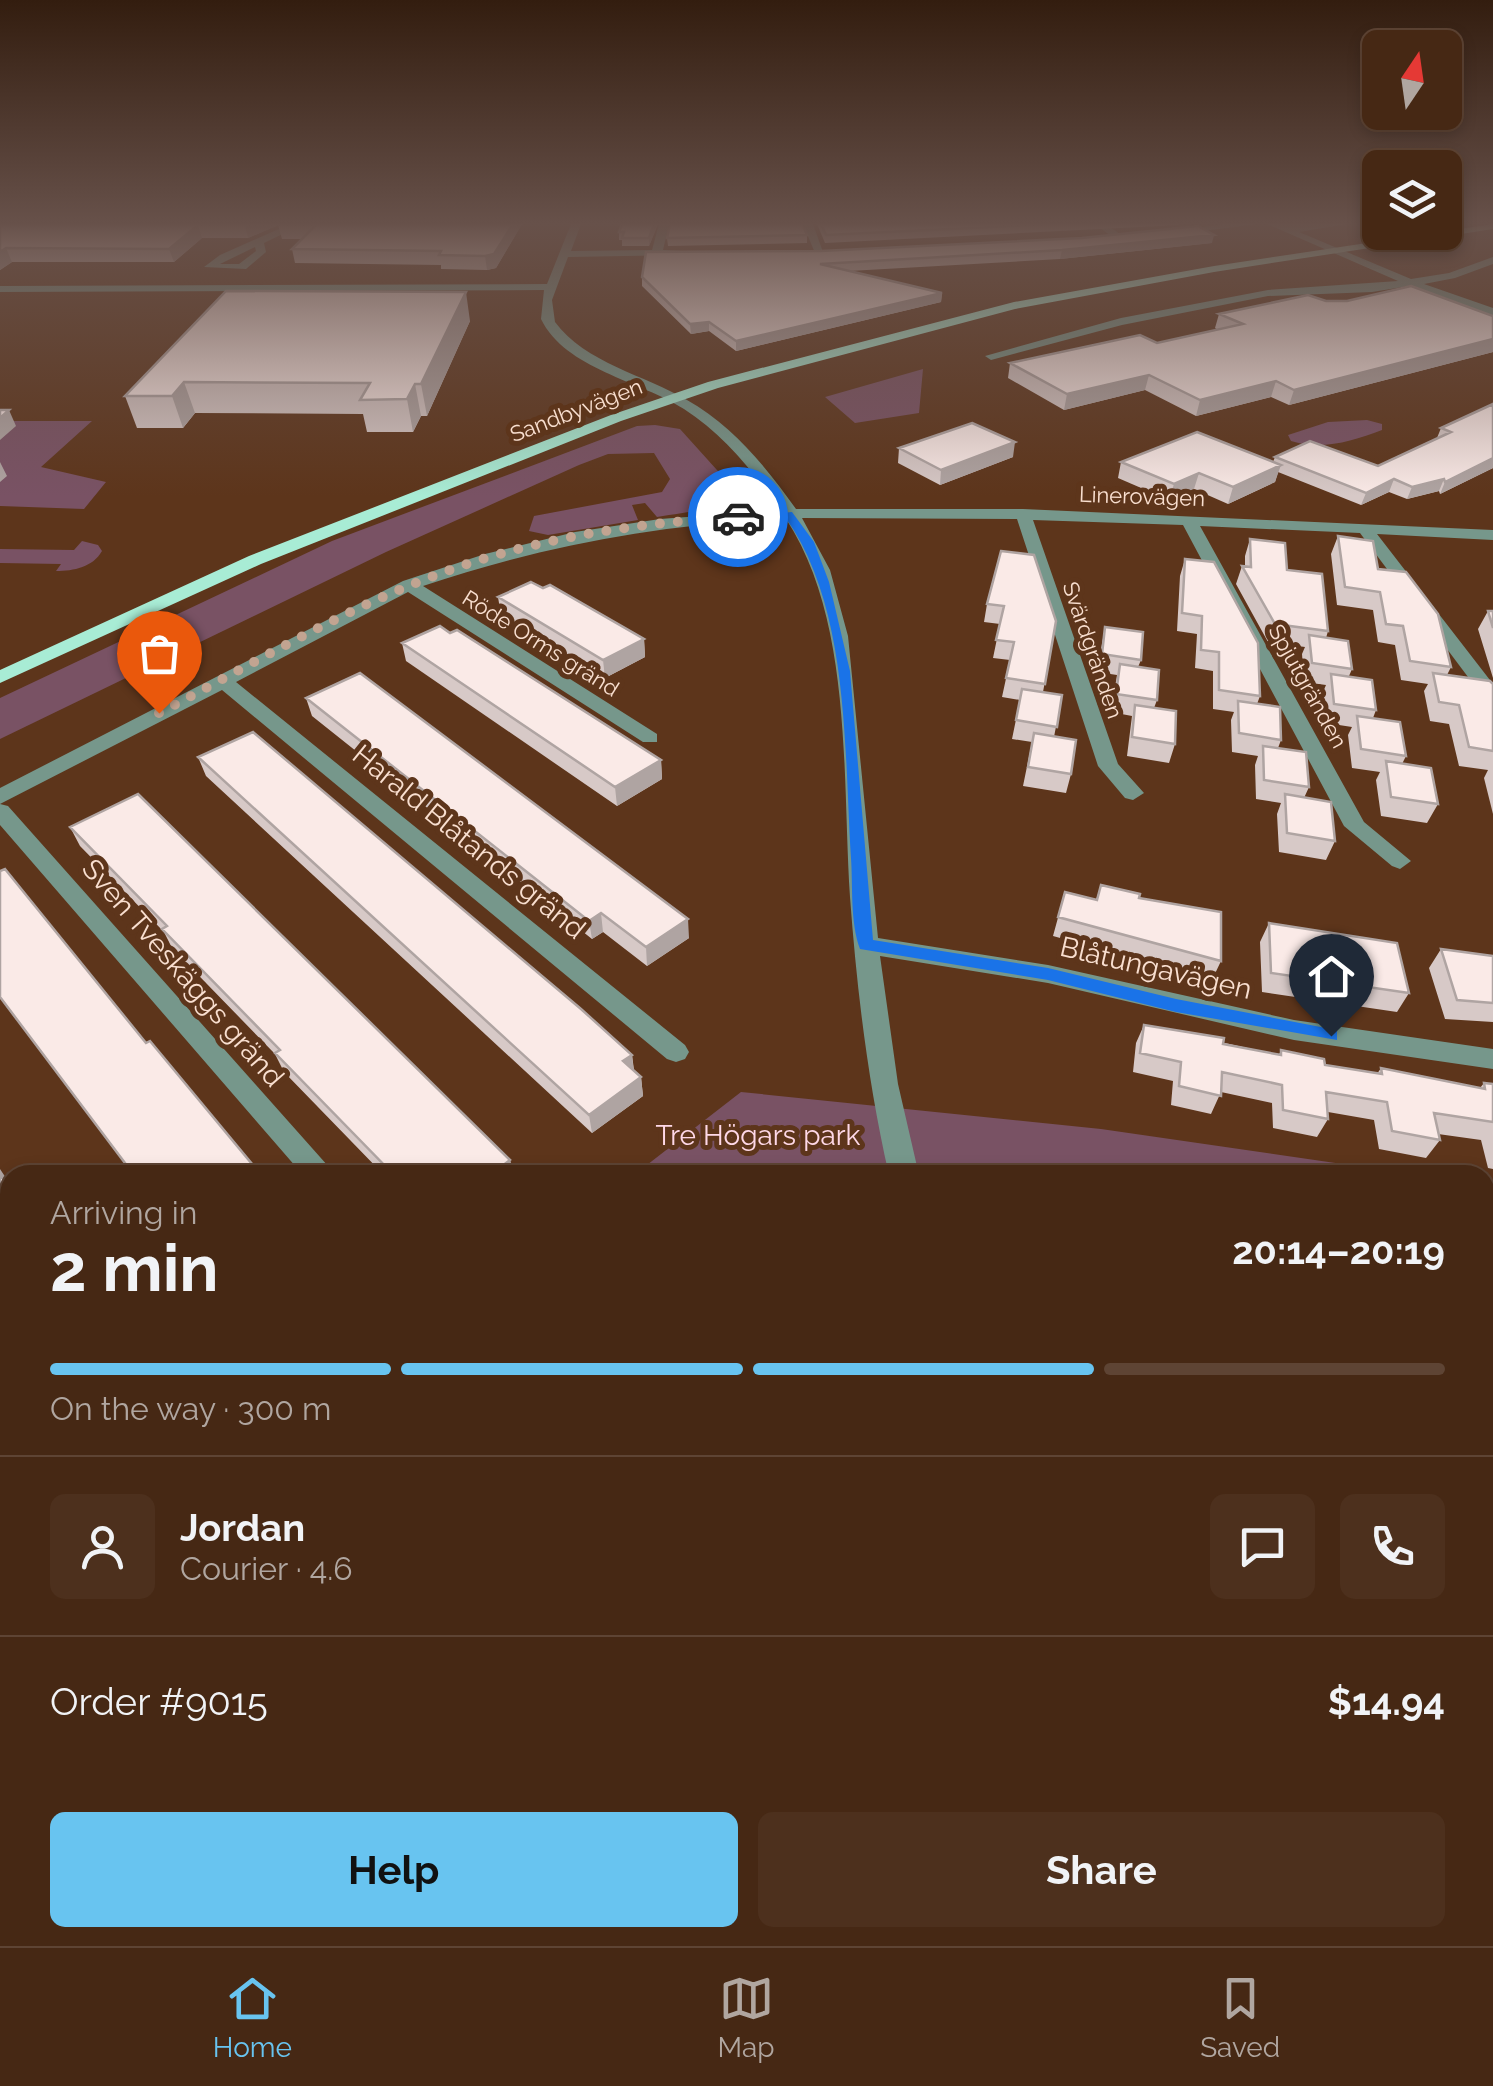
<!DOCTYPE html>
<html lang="en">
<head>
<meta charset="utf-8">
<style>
	body { margin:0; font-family:Raleway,sans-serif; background:#4d301d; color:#f1f3f6; height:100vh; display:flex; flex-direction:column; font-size:38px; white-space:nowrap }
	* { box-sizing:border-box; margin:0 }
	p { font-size:32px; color:#b0a6a0 }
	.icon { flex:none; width:55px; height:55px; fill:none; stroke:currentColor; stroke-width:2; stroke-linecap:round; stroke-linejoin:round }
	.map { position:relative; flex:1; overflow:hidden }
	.details { position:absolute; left:0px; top:1165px; width:1495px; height:782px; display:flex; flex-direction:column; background:#462814; border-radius:30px 30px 0 0; box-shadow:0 5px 15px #0003,0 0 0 2px #5e4434 }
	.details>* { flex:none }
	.needle { width:65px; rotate:13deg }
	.buttons { position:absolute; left:1362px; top:30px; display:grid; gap:20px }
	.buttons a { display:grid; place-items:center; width:100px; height:100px; border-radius:15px; background:#462814; box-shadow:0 5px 15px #0003,0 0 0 2px #5e4434; font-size:50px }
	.pin { position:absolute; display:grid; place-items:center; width:85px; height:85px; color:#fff; margin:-102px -42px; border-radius:50% 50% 50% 0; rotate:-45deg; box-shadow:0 0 10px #0007 }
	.pin .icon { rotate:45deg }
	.courier { position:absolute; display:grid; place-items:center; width:100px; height:100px; margin:-50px; border:8px solid #1a73e8; border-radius:50%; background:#fff; color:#222; box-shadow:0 2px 12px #0007 }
	.overview em { font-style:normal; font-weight:700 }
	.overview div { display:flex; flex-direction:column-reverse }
	.overview { display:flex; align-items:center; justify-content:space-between; height:170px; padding:0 50px }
	h1 { font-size:65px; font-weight:700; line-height:75px }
	.bar { display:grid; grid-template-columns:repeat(4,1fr); gap:15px 10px; align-content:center; height:120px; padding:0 50px }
	.bar i { height:12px; border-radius:8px; background:#5e4434 }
	.bar .active { background:#68c4f0 }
	.bar p { grid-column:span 4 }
	.line { display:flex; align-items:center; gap:25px; padding:0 50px; border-top:2px solid #5e4434 }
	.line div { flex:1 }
	.round { display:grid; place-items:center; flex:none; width:105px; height:105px; border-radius:15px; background:#4d301d }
	.primary-button { display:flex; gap:20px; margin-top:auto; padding:20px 50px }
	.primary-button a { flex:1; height:115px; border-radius:15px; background:#68c4f0; color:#111; font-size:40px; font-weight:700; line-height:115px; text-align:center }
	.primary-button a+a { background:#4d301d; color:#f1f3f6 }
	.dock { display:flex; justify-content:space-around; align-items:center; height:140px; border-top:2px solid #5e4434; background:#462814; font-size:28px; color:#b0a6a0 }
	.dock a { display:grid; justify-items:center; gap:5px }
	.dock .active { color:#68c4f0 }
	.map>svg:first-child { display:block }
</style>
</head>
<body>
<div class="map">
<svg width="1493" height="1946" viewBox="0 0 1493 1946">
	<rect width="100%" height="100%" fill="#5d351b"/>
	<path fill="#795264" d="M923 369 919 413 855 423 825 397Z
		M1367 420 1382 424V430C1352 441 1322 451 1291 441L1288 435 1328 422Z
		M0 421H92L41 467 106 482 84 509 0 506Z
		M655 425 680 429 735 490C715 511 685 512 657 517L645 503 632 505 638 520 548 535 529 531 534 516 662 492 670 479 654 453 608 454 579 465 386 552 0 739V698L332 541 637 426Z
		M82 541 98 545 102 551C93 567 74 571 56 571L61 564 0 563V549L74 550Z
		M741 1092 1101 1129 1418 1175H634Z
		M1485 1185 1493 1186V1451L1485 1455Z
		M10 1564V1938H584L583 1946H0V1572Z"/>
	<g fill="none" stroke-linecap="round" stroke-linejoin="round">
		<path fill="#76978b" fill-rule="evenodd" d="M290 224H303L264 243 266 252 246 269 204 267 220 255ZM255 247 256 251 239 264H220Z
			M571 224H581L571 251 652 250 659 224H669L663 250 682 251V255L568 257 552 300 555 322C585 363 645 375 687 400 732 425 767 468 796 509H1023L1493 530V540L1377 534 1493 684V703L1486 701 1360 533 1200 526 1364 822 1411 861 1400 869 1392 866 1344 826 1183 525 1033 520 1118 764 1144 793 1133 800 1125 798 1098 766 1017 519 802 518 830 570 848 636 878 938 1048 965 1294 1020 1493 1049V1069L1294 1040 1048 983 880 956 898 1084 919 1175H889C868 1083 857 991 850 897 842 778 853 621 786 519 661 524 542 546 423 586L657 734V742H643L408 592 236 682 685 1045 689 1052 685 1059 676 1062 667 1059 222 690 0 804V788L403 581 485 554 575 532 660 519 780 510C754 472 723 434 684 409 641 381 565 369 541 319L544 290 0 292V286L547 284Z
			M803 224H813L824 255 815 253Z
			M1095 224H1106L1124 237 1115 239Z
			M1224 224H1257L1173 235 1168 232Z
			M1267 224H1347L1299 232 1411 279 1449 273 1493 257V264L1455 278 1424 284 1493 308V316L1409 286 1372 292 1268 296 1122 325 991 360 985 356 1121 318 1268 290 1398 281Z
			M0 804 8 806 336 1175H303L0 825Z
			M1261 1938H1307L1310 1946H1264Z"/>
		<path fill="#a8ecd5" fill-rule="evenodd" d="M1493 224V229L1214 272 1015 309 718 388 621 421 261 564 0 683V670L249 556 611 415 708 382 1014 302 1214 266Z"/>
	</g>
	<path fill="#d7c9c7" d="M0 224H522L496 268 487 270 441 269V265L295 263 292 249 303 239H282L278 225 248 238H202L174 262H12L0 270Z
		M658 224 649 246H622V240H619V232Z
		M817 224H1179V225L825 243Z
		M807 235V243L668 246 667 238Z
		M1212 243 1060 259 849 271 942 293 941 302 736 351 709 331 691 334 642 286V277L821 251Z
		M226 291 470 321 427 416H421L413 432H367L363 414 195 413 183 428H137L125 396Z
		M1326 301 1493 316V352L1289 405 1271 397 1196 416 1145 390 1064 410 1008 378 1010 363 1157 343 1218 330 1215 328 1219 314Z
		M1493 404V468L1440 494 1439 491 1407 499 1389 492 1361 505 1278 472 1275 482 1228 504 1194 489 1169 500 1118 478 1121 462H1273L1275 457 1378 466 1437 438 1441 428Z
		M899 448 1013 457 940 485 898 463Z
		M1338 536 1378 569 1451 667 1447 675 1493 684V814L1484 778 1488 770 1459 766 1449 724 1430 721 1424 691 1428 684 1401 680 1395 645 1378 642 1373 610 1337 605 1331 554Z
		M1250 539 1287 570 1328 631 1326 638 1352 669 1349 676 1376 710 1373 718 1406 756 1402 764 1438 804 1427 823 1381 816 1376 780 1380 772 1352 768 1348 735 1352 727 1326 723 1323 692 1326 685 1304 682 1302 654 1305 647 1268 642 1236 584 1242 566H1245V556Z
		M1001 551 1056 621 1043 692 1062 695 1054 737 1071 774 1066 793 1023 786 1032 742 1012 739 1020 700 1002 697 1010 660 993 658 1000 624 984 622 987 604Z
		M1185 559 1260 696 1257 704 1281 740 1278 748 1309 787 1304 798 1335 841 1326 860 1279 852 1277 814 1281 803 1256 799 1255 765 1258 756 1232 752 1231 720 1234 712 1213 709V671L1195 668 1197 634 1177 631 1180 576Z
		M498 597 644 639 645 657 605 678 501 615Z
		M1488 611H1493V678L1478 629Z
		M1105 627 1141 660 1138 667 1157 700 1154 708 1175 744 1169 763 1127 756 1132 716 1111 712 1117 675 1097 672Z
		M402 643 661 760 662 779 617 806 406 661Z
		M306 698 689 938 647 966 603 932 592 939 312 716Z
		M198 757 632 1055 634 1070 641 1077 643 1096 592 1133 206 776Z
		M70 827 510 1160 514 1175H384L284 1072 275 1054 172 948 164 932 80 846Z
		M1101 885 1221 961 1212 980 1053 936 1065 892 1096 900Z
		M1269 923 1409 993 1397 1012 1262 992 1260 942Z
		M1441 949 1493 956V1022L1445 1019 1429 968Z
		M1144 1025 1279 1055 1281 1050 1325 1065 1377 1074 1381 1068 1480 1088 1484 1083 1493 1084V1169L1488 1168 1481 1140 1438 1134 1440 1140 1426 1158 1379 1149 1374 1120 1328 1112V1119L1317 1137 1273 1128 1272 1103 1221 1092 1211 1114 1171 1105 1173 1081 1133 1072 1136 1043Z
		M1493 1878V1946H1459L1465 1938H1485V1882Z"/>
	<path fill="#afa4a2" d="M247 224H281L248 238 245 225Z
		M513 224H522L496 268 487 270 485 256Z
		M654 224H658L649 246V238Z
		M198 225 202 238 174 262 169 249Z
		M1214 235 1212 243 1060 259 1062 250Z
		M6 248 12 262 0 270V252Z
		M466 292 470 321 427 416 421 384Z
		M942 293 941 302 736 351V341Z
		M709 322V331L691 334 690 324Z
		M1493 339V352L1289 405 1294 390Z
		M1149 375 1145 390 1064 410 1067 394Z
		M1276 381 1271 397 1196 416 1200 400Z
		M184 382 195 413 183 428 172 396Z
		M415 384 421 416 413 432 407 399Z
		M9 410 16 426 0 440V418Z
		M1015 442 1013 457 940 485 941 470Z
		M1493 458V468L1440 494 1445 482Z
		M0 462 7 476 0 482Z
		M1281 465 1275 482 1228 504 1233 487Z
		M1199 473 1194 489 1169 500 1174 484Z
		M1394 479 1389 492 1361 505 1366 493Z
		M1444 479 1439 491 1407 499 1412 487Z
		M644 639 645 657 605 678 603 660Z
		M661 760 662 779 617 806 615 787Z
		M601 913 603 932 592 939 589 921Z
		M688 919 689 938 647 966 646 947Z
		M632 1055 634 1074 623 1061Z
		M641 1077 643 1096 592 1133 589 1115Z
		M510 1160 514 1175H493V1173Z
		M0 1169 10 1184V1189L0 1174Z"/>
	<path fill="#faeae7" stroke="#afa4a2" stroke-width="2.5" d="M0 224H247L198 225 169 249 6 248 0 252Z
		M281 224H513L494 254 485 256 439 255 441 251 292 249 316 225H278Z
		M622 224H654L649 238H622L624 232H619Z
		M670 224H802L807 235 667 238Z
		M821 224H1055L826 235Z
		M1198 226 1214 235 1062 250 820 264 942 293 736 341 709 322 690 324 642 277 646 252 821 251 1082 238Z
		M1411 286 1493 316V339L1294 390 1276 381 1200 400 1149 375 1067 394 1010 363 1140 335 1157 343 1243 324 1219 314 1308 295 1326 301H1347Z
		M226 291 466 292 421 384H415L407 399 360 400 370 383 184 382 172 396H125Z
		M1493 404V458L1445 482 1444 479 1412 487 1394 479 1366 493 1275 457 1310 441 1378 466 1451 432 1441 428Z
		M0 410H9L0 418Z
		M972 423 1015 442 941 470 899 448Z
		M1197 432 1281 465 1233 487 1199 473 1174 484 1121 462Z
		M1338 536 1373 541 1378 569 1406 572 1438 614 1451 667 1410 661 1403 626 1386 624 1380 592 1345 587Z
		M1250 539 1285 543 1287 570 1322 574 1328 631 1275 624 1242 566 1251 567Z
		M1001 551 1034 555 1056 621 1045 684 1006 678 1014 642 996 640 1004 606 987 604Z
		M1185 559 1214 562 1258 643 1260 696 1219 690V652L1201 650 1202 616 1182 613Z
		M531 582 543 588 550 585 644 639 603 660 498 597Z
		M1488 611H1493V628Z
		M440 626 450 633 457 630 661 760 615 787 402 643Z
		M1105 627 1143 632 1141 660 1102 654Z
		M1309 635 1348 641 1352 669 1312 663Z
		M1120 664 1159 670 1157 700 1116 694Z
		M360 673 688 919 646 947 601 913 589 921 306 698Z
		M1433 673 1490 681 1493 684V751L1469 747 1459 705 1439 702Z
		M1331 674 1372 680 1376 710 1334 704Z
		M1022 689 1062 695 1057 727 1016 720Z
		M1238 701 1280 707 1281 740 1239 733Z
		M1135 705 1176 711 1175 744 1132 737Z
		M1357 716 1400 722 1406 756 1361 749Z
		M253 732 581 1009 632 1055 623 1061 641 1077 589 1115 198 757Z
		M1034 733 1076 740 1071 774 1028 767Z
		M1263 746 1306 752 1309 787 1264 780Z
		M1386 761 1431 768 1438 804 1391 797Z
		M138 794 510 1160 493 1173 495 1175H394L275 1053 280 1050 162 929 167 926 70 827Z
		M1285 794 1331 802 1335 841 1287 833Z
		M5 869 146 1043 150 1041 257 1170 250 1175H134L0 997V871Z
		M1101 885 1140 894 1139 898 1221 912V961L1058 917 1065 892 1097 900Z
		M1269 923 1397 943 1409 993 1271 973Z
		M1441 949 1493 956V1003L1457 1000Z
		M1144 1025 1224 1038 1223 1044 1281 1055V1050L1324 1059 1325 1065 1382 1074 1381 1068 1485 1089 1484 1083 1493 1084V1122L1434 1113 1440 1140 1392 1131 1387 1102 1326 1092 1328 1119 1283 1110 1282 1085 1222 1072 1221 1096 1179 1086 1181 1062 1140 1053Z
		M0 1174 10 1189V1420L0 1403Z
		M634 1938H750L752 1946H636Z"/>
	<linearGradient id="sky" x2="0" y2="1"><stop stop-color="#331d0f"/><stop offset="0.45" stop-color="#67514a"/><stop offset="1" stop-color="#67514a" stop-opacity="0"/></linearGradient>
	<rect width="1493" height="496" fill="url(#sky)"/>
	<path fill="#1a73e8" d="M792 512 814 542 829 582 850 671 873 940 1048 968 1176 999 1331 1029 1337 1031V1040L1176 1012 1048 980 860 949C850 922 853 886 851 858 844 751 850 607 785 517L738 520 733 517Z"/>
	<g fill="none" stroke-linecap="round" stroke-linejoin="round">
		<path stroke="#c2a491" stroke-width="10" stroke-dasharray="0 18" d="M159 713C251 665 342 610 439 574 534 538 637 523 738 517"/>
	</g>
	<g text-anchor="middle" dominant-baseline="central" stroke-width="10" stroke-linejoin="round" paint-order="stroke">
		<g font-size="22" fill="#f9dfd0" stroke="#5d351b">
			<text transform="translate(576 410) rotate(-21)">Sandbyvägen</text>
			<text transform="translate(1142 496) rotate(2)">Linerovägen</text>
			<text transform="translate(541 643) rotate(32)">Röde Orms gränd</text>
			<text transform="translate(1093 650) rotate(71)">Svärdgränden</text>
			<text transform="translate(1308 686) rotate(61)">Spjutgränden</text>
		</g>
		<g font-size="28" fill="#f9dfd0" stroke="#5d351b">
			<text transform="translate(469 842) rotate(39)">Harald Blåtands gränd</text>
			<text transform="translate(1156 968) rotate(13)">Blåtungavägen</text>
			<text transform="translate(183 973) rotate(49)">Sven Tveskäggs gränd</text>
		</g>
		<g font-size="28" fill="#fed8e7" stroke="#5d351b">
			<text x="758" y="1135">Tre Högars park</text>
		</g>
	</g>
</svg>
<div class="buttons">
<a><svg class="needle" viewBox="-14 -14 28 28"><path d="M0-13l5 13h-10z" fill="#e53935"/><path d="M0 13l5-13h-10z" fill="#b0a6a0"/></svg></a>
<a><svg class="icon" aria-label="layers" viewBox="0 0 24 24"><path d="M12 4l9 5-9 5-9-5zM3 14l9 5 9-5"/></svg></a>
</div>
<div class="pin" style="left:159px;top:713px;background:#ea580c"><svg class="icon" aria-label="bag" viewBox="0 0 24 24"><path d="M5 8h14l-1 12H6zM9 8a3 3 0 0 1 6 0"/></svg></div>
<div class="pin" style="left:1331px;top:1036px;background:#1f2937"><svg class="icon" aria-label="home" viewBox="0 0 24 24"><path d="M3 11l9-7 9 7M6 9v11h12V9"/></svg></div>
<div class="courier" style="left:738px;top:517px"><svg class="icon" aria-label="car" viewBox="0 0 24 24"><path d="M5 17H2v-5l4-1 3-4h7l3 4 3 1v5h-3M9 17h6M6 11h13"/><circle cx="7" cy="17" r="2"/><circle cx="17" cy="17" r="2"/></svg></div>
<section class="details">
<div class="overview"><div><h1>2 min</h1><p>Arriving in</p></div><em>20:14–20:19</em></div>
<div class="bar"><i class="active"></i><i class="active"></i><i class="active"></i><i></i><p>On the way · 300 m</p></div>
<div class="line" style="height:180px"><a class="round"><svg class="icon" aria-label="person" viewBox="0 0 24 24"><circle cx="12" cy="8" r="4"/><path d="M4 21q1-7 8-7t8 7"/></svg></a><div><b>Jordan</b><p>Courier · 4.6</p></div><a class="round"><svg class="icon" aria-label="chat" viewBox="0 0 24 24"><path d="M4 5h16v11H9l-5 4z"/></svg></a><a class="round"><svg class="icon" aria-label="phone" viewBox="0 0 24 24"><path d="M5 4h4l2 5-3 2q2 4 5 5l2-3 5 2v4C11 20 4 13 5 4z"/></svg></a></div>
<div class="line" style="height:130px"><div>Order #9015</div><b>$14.94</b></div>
<div class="primary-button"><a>Help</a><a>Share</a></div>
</section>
</div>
<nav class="dock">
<a class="active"><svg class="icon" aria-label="home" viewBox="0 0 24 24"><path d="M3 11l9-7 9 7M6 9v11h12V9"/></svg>Home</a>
<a><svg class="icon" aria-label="map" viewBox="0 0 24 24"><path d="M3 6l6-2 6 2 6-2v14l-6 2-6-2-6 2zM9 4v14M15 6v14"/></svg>Map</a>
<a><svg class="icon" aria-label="saved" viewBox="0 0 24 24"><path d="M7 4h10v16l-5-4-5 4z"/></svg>Saved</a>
</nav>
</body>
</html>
